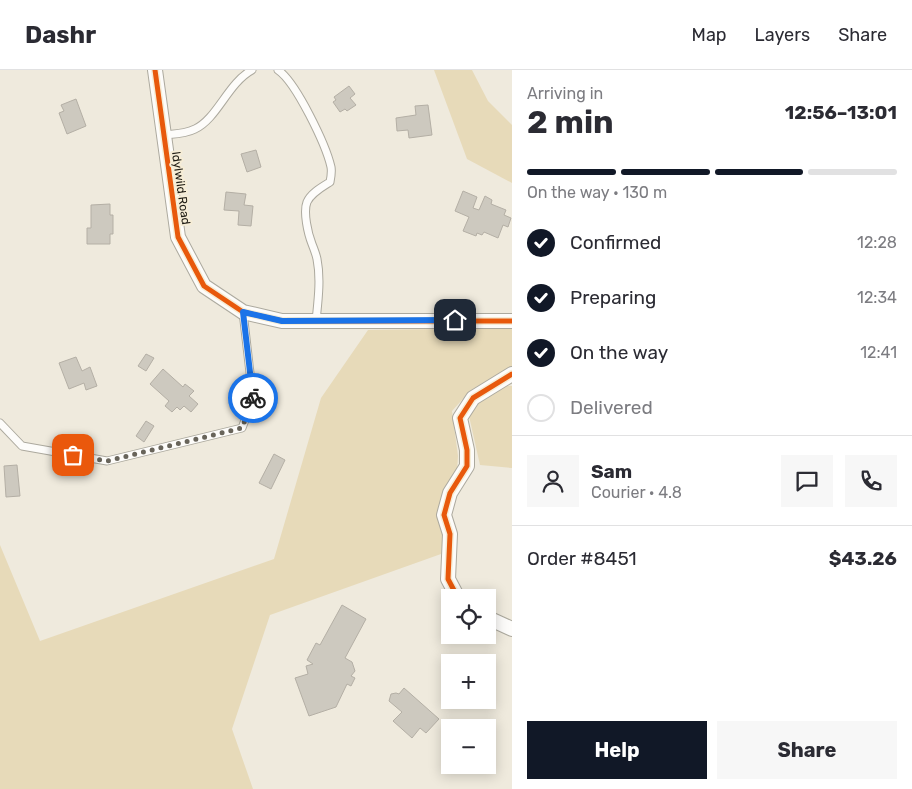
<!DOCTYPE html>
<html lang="en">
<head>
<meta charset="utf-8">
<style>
	body { margin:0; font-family:Rubik,sans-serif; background:#f7f7f7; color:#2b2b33; height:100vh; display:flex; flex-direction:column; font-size:19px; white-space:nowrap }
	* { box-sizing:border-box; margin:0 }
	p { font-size:16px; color:#7c7c81 }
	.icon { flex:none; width:28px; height:28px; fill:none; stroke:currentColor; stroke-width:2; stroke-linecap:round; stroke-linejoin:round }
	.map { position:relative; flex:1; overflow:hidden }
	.side { display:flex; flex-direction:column; background:#fff; width:400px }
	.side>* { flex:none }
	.tools { position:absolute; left:441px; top:519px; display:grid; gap:10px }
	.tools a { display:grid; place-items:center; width:55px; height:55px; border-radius:0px; background:#fff; box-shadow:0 2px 12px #0003; font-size:25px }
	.pin { position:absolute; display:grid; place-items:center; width:42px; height:42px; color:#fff; margin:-21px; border-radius:10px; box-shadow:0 2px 8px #0006 }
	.courier { position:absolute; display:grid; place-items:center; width:50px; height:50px; margin:-25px; border:4px solid #1a73e8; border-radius:50%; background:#fff; color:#222; box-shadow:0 1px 6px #0007 }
	.headline em { font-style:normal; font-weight:700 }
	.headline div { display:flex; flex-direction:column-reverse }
	.headline { display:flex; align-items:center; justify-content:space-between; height:85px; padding:0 15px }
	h1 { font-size:32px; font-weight:700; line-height:38px }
	.bar { display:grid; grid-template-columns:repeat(4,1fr); gap:8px 5px; align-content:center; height:60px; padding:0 15px }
	.bar i { height:6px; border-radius:4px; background:#e1e1e2 }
	.bar .on { background:#111827 }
	.bar p { grid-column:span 4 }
	.line { display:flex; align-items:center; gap:12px; padding:0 15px; border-top:1px solid #e1e1e2 }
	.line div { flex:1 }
	.round { display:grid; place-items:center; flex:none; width:52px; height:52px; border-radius:0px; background:#f7f7f7 }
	ol { padding:0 15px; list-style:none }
	li { display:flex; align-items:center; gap:15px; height:55px }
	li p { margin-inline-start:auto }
	li .icon { padding:5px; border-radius:50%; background:#111827; color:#fff; stroke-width:4 }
	li:last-child { color:#7c7c81 }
	li i { width:28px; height:28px; border:2px solid #e1e1e2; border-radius:50% }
	.primary-button { display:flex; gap:10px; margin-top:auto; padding:10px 15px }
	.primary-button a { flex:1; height:58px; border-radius:0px; background:#111827; color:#fff; font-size:20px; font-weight:700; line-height:58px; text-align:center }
	.primary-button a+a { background:#f7f7f7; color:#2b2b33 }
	header { display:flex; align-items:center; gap:30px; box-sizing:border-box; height:70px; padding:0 25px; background:#fff; border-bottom:1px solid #e1e1e2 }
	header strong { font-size:24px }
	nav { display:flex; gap:28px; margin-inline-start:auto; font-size:18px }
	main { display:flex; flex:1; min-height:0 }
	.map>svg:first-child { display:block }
</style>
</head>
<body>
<header>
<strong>Dashr</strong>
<nav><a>Map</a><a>Layers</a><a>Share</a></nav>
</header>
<main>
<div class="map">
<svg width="512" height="719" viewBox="0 0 512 719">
	<rect width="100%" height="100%" fill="#efeadd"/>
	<path fill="#e7dab9" d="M434 0H472L488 31 512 55V113L467 89Z
		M512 258V296L471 320 452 341 458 386 457 400 442 426 437 444 443 467 441 484 270 545 232 659 253 719H0V475L40 571 274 489 321 328 368 260Z
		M505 315 512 316V398L480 395 469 346 478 333Z"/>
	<path fill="#cdc9bf" stroke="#b4afa5" d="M349 16 355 24 350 28 356 35 347 41 345 39 340 42 333 32 336 30 334 27Z
		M76 29 86 56 67 64 59 43 64 41 61 35Z
		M428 35 432 65 409 68 408 60 397 61 396 48 416 45 415 36Z
		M256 80 261 97 247 102 241 84Z
		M463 121 477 127 473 138 479 140 485 126 492 130 491 134 506 140 504 145 511 148 508 157 503 155 498 168 484 162 482 165 477 163 476 166 463 161 469 147 455 141Z
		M226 122 246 124 244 135 253 136 251 156 238 155 239 141 224 140Z
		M110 134V145H113V164H110V174H87V158H91V135Z
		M146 284 154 288 146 301 138 296Z
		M76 287 82 301 90 297 97 316 86 320 84 313 69 319 59 293Z
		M163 299 183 317 185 314 194 321 189 326 198 334 191 342 184 336 180 340 177 337 172 342 165 336 169 331 150 314Z
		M146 351 154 356 144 372 136 366Z
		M274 384 285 390 271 419 259 413Z
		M17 395 20 426 6 427 4 396Z
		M342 535 366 549 345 588 352 592 355 601 351 606 355 608 351 616 347 614 336 637 309 646 295 608 308 604 306 596 313 594 307 590 316 573 320 575Z
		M488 600 493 605 491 612 488 613Z
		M404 618 439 649 426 663 420 658 412 668 393 651 402 642 389 631 391 624 396 623 399 624Z"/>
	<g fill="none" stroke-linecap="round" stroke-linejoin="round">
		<defs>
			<path id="service" d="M278 0C296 12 326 75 331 97 332 102 331 107 330 112 322 117 311 123 307 132 303 142 308 164 312 174 314 179 316 184 317 189 321 209 318 231 316 251
				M164 65C174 64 185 64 195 59 217 49 228 13 252 0
				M0 353 22 376 107 391 242 358 253 329 243 242"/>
			<path id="minor" d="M155 0 178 167 204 216 243 242 282 251H512
				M458 528 448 509 450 464 444 445 450 423 467 396V380L460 348 473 328 512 304
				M488 548 512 559"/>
		</defs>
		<use href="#service" stroke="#aca99e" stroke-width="9"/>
		<use href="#minor" stroke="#aca99e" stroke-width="16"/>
		<use href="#service" stroke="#fdfcfa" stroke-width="7"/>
		<use href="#minor" stroke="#fdfcfa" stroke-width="14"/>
		<defs>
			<path id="cycleway" d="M155 0 178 167 204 216 243 242 282 251H512
				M458 528 448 509 450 464 444 445 450 423 467 396V380L460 348 473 328 512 304"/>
		</defs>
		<use href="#cycleway" stroke="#f6edd6" stroke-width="8"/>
		<use href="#cycleway" stroke="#e8590c" stroke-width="5"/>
	</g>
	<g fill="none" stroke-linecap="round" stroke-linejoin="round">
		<path stroke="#68645a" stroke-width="5" stroke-dasharray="0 9" d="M73 385 107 391 242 358 253 328"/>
		<path stroke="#1a73e8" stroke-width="6" d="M253 328 243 242 282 251 455 250"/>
	</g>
	<g text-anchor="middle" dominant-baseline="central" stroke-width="4" stroke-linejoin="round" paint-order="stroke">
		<g font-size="12" fill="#1f1c14" stroke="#f6edd6">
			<text transform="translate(181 118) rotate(82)">Idylwild Road</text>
		</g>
	</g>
</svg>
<div class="tools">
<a><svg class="icon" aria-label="locate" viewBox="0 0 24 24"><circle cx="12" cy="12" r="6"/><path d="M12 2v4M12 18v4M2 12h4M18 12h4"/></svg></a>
<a>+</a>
<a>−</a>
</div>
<div class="pin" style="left:73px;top:385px;background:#ea580c"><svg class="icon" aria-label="bag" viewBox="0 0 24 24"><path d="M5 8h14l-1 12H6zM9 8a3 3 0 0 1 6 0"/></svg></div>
<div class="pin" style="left:455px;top:250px;background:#1f2937"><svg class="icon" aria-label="home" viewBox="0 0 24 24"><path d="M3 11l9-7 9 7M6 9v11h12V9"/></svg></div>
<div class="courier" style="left:253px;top:328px"><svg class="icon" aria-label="bike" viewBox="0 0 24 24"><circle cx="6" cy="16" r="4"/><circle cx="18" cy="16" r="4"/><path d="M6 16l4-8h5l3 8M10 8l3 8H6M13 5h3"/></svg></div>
</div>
<section class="side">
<div class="headline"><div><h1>2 min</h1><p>Arriving in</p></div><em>12:56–13:01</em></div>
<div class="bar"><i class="on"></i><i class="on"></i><i class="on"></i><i></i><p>On the way · 130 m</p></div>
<ol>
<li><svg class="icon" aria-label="check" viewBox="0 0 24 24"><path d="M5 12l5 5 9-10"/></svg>Confirmed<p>12:28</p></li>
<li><svg class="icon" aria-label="check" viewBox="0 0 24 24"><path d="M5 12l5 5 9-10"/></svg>Preparing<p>12:34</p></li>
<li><svg class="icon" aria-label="check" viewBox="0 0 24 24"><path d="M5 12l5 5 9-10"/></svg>On the way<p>12:41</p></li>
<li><i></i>Delivered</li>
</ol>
<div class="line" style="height:90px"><a class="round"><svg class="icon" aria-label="person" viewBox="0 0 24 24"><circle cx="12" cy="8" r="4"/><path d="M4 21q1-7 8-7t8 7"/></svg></a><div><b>Sam</b><p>Courier · 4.8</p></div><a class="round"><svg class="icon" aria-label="chat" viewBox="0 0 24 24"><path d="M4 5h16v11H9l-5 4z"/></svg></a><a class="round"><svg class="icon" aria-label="phone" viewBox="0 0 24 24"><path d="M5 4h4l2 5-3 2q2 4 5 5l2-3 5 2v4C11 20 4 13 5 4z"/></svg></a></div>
<div class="line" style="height:65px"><div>Order #8451</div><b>$43.26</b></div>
<div class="primary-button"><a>Help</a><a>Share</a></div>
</section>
</main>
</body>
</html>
